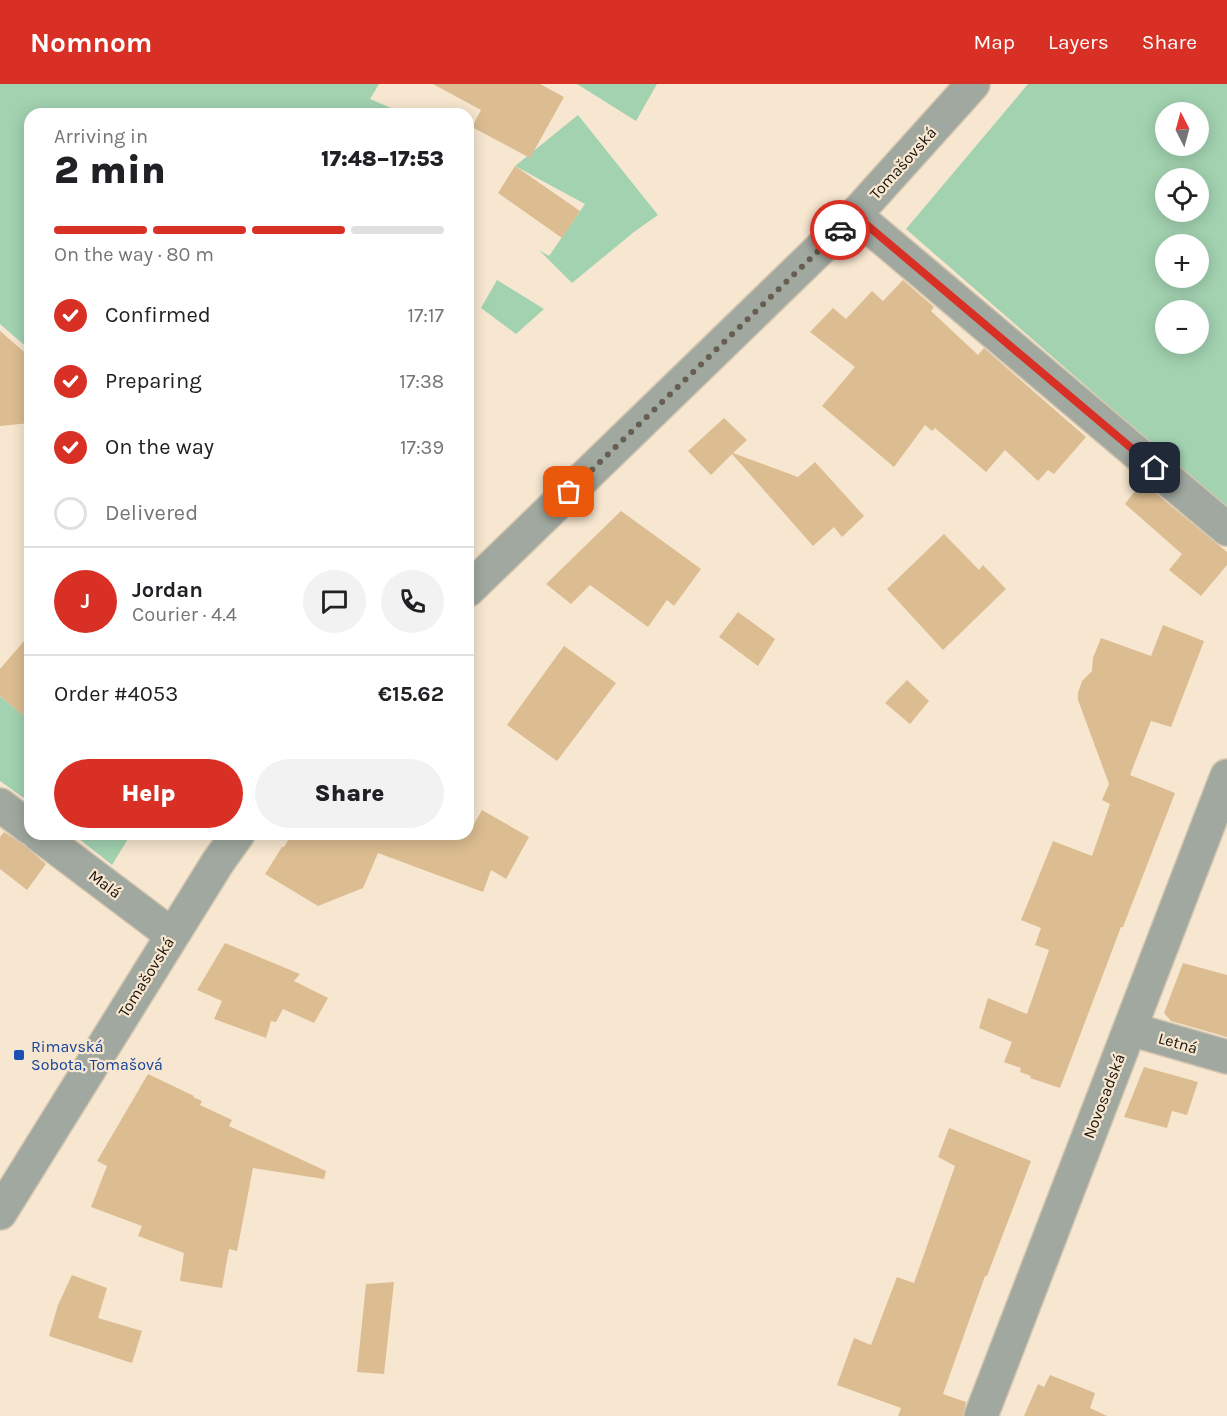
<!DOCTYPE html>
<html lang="en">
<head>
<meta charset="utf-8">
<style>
	body { margin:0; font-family:Karla,sans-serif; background:#f2f2f2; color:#202124; height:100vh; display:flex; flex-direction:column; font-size:22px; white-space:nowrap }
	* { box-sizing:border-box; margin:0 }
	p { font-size:20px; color:#757577 }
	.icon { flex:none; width:33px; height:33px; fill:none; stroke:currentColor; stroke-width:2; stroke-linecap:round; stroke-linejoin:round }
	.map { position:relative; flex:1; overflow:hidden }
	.drawer { position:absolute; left:24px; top:24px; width:450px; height:732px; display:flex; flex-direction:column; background:#fff; border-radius:18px; box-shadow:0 3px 15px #0003 }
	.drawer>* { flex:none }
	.needle { width:39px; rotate:354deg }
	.controls { position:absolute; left:1155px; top:18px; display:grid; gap:12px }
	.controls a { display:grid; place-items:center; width:54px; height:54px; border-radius:50%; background:#fff; box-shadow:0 3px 15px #0003; font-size:30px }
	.pin { position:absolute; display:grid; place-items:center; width:51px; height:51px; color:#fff; margin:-26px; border-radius:12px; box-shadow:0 3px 9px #0006 }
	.courier { position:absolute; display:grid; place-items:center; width:60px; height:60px; margin:-30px; border:4px solid #d93025; border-radius:50%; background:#fff; color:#222; box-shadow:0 2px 8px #0007 }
	.head em { font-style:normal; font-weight:800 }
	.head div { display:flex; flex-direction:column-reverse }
	.head { display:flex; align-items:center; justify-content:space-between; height:102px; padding:0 30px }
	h1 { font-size:39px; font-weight:800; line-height:45px }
	.bar { display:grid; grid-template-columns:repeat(4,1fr); gap:9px 6px; align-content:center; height:72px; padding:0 30px }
	.bar i { height:8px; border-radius:4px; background:#e0e0e0 }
	.bar .current { background:#d93025 }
	.bar p { grid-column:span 4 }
	.line { display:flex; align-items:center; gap:15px; padding:0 30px; border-top:2px solid #e0e0e0 }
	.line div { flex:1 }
	.round { display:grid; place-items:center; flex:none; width:63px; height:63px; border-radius:32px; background:#f2f2f2 }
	ol { padding:0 30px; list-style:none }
	li { display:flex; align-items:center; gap:18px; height:66px }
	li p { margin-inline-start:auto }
	li .icon { padding:6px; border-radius:50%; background:#d93025; color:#fff; stroke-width:4 }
	li:last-child { color:#757577 }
	li i { width:33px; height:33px; border:3px solid #e0e0e0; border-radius:50% }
	.action { display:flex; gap:12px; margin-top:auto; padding:12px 30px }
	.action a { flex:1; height:69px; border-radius:36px; background:#d93025; color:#fff; font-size:24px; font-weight:800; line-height:69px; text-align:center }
	.action a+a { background:#f2f2f2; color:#202124 }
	header { display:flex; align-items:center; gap:36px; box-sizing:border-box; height:84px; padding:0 30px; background:#d93025; color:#fff }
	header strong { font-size:28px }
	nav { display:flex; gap:33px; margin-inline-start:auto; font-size:21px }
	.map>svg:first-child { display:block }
</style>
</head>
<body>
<header>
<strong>Nomnom</strong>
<nav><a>Map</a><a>Layers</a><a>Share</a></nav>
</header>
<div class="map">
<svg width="1227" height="1332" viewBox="0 0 1227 1332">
	<rect width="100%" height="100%" fill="#f7e7d0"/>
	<path fill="#a2d2b0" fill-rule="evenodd" d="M0 0H379L370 15 405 30H30V266L0 240Z
		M577 0H657L636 37Z
		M1028 0H1227V425L906 145ZM1166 28H1198V62H1166ZM1166 94H1198V128H1166ZM1166 160H1198V194H1166ZM1166 226H1198V260H1166Z
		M578 31 658 131 634 148 572 199 539 166 549 172 585 120 515 82Z
		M497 196 544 225 516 250 481 224Z
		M0 612 30 637V714L28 717 0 697Z
		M73 750H131L112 781Z"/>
	<path fill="#dcbd91" d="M433 0H540L564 13 530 74 472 43 481 26Z
		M515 82 580 127 562 154 498 109Z
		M903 196 934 223 931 227 978 271 984 264 1086 353 1054 390 1048 386 1038 397 1005 366 986 388 935 344 932 347 925 341 894 383 822 322 855 283 810 248 833 224 846 235 872 207 883 217Z
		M0 247 30 273V339L0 342Z
		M724 334 747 356 733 369 798 393 815 378 864 432 842 453 834 443 813 462 732 370 711 391 688 367Z
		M1142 398 1227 468V481L1201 512 1169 486 1182 470 1125 420Z
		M621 427 701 485 674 522 667 516 648 543 590 501 571 520 546 500Z
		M944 450 979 486 983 481 1006 505 943 566 887 505Z
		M738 528 775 555 758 582 719 553Z
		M1163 541 1204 557 1171 643 1151 637 1130 691 1175 709 1123 843H1121L1060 1004 1030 994 1031 992 1020 988 1021 984 1004 978 1012 958 979 944 988 914 1027 930 1049 866 1035 861 1041 844 1021 836 1053 757 1092 772 1110 720 1102 716 1109 700 1078 616V609L1082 597 1092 587 1093 574 1101 554 1151 572Z
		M30 550V637L0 612V585Z
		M564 562 616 599 557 677 507 641Z
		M907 596 929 617 910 640 885 619Z
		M482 726 529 753 506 795 491 786 483 808 378 769 363 804 318 822 265 790 282 763H284L292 750H327L336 753V750H468L469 737 474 740Z
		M4 748 24 761 46 780 27 806 0 785V753Z
		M225 859 300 890 294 897 328 914 314 939 283 925 276 938 271 937 266 954 214 935 222 917 197 906Z
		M1183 879 1227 891V953L1171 937 1164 929Z
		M1144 983 1198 998 1187 1031 1172 1027 1167 1044 1124 1033Z
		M148 990 194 1012 193 1013 202 1017 200 1021 232 1036 229 1042 326 1087 324 1095 253 1084 237 1167 229 1165 222 1204 180 1197 184 1169 138 1152 142 1142 91 1123 107 1082 97 1077Z
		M949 1044 1031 1077 987 1192H985L943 1310 966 1318 963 1332H898L901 1324 837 1301 854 1254 871 1261 897 1193 914 1199 955 1082 938 1073Z
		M72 1191 107 1204 98 1234 142 1247 132 1279 49 1252 58 1221Z
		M394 1198 384 1290 357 1288 366 1200Z
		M1050 1291 1095 1309 1090 1324 1107 1332H1024L1038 1300 1044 1303Z"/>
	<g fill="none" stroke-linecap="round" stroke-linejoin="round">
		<defs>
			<path id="street" d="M855 131 1227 445
				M468 506 855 131 973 0
				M0 721 30 744
				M38 750 172 851
				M1130 945 1227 973
				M0 1129 218 778 238 750
				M981 1332 1227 692"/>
		</defs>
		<use href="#street" stroke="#d3c5b0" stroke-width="36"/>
		<use href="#street" stroke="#a0a89f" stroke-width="33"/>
	</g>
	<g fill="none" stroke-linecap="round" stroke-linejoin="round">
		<path stroke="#675d50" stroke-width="6" stroke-dasharray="0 10.8" d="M569 408 840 146"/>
		<path stroke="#d93025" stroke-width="8" d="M840 146 855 131 1155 384"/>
	</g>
	<rect fill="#1a4fb4" stroke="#f7e7d0" stroke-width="2" x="13" y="965" width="12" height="12" rx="3"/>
	<g text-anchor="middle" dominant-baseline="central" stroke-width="4.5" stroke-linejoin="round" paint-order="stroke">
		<g font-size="16" fill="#19130b" stroke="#f7e7d0">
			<text transform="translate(903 79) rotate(-48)">Tomašovská</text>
			<text transform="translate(105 800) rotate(37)">Malá</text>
			<text transform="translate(146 893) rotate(-58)">Tomašovská</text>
			<text transform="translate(1178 959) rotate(16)">Letná</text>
			<text transform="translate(1104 1012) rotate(-69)">Novosadská</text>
		</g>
		<g font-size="16" fill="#164399" stroke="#f7e7d0" text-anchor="start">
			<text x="31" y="962">Rimavská<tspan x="31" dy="18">Sobota, Tomašová</tspan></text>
		</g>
	</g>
</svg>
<div class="controls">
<a><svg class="needle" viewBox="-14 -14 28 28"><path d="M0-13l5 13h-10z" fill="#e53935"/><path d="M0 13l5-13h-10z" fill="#757577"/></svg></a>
<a><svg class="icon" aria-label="locate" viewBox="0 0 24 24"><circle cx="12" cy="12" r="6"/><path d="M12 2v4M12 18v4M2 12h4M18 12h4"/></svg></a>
<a>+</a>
<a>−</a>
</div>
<div class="pin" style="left:569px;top:408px;background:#ea580c"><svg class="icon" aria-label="bag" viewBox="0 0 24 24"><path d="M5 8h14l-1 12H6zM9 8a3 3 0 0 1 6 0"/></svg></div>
<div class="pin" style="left:1155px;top:384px;background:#1f2937"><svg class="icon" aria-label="home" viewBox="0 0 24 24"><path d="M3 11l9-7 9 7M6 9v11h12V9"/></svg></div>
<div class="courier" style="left:840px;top:146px"><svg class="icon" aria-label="car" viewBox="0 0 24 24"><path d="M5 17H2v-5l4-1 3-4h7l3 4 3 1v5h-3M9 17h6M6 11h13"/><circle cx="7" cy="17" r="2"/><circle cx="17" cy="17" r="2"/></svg></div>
<section class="drawer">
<div class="head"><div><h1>2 min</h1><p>Arriving in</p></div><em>17:48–17:53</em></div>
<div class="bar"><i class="current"></i><i class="current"></i><i class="current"></i><i></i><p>On the way · 80 m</p></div>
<ol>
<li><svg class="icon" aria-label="check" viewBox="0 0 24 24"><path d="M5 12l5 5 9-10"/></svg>Confirmed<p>17:17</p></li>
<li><svg class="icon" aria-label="check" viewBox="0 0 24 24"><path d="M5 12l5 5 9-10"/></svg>Preparing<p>17:38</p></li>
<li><svg class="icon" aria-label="check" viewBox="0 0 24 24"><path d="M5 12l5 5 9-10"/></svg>On the way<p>17:39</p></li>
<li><i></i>Delivered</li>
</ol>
<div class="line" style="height:108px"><b class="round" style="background:#d93025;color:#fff">J</b><div><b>Jordan</b><p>Courier · 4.4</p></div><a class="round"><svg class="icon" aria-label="chat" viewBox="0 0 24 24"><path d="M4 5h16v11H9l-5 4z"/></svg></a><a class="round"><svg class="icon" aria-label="phone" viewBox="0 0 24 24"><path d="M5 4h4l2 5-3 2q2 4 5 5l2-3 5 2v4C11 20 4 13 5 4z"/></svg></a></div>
<div class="line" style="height:78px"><div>Order #4053</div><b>€15.62</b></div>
<div class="action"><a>Help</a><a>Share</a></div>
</section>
</div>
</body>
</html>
